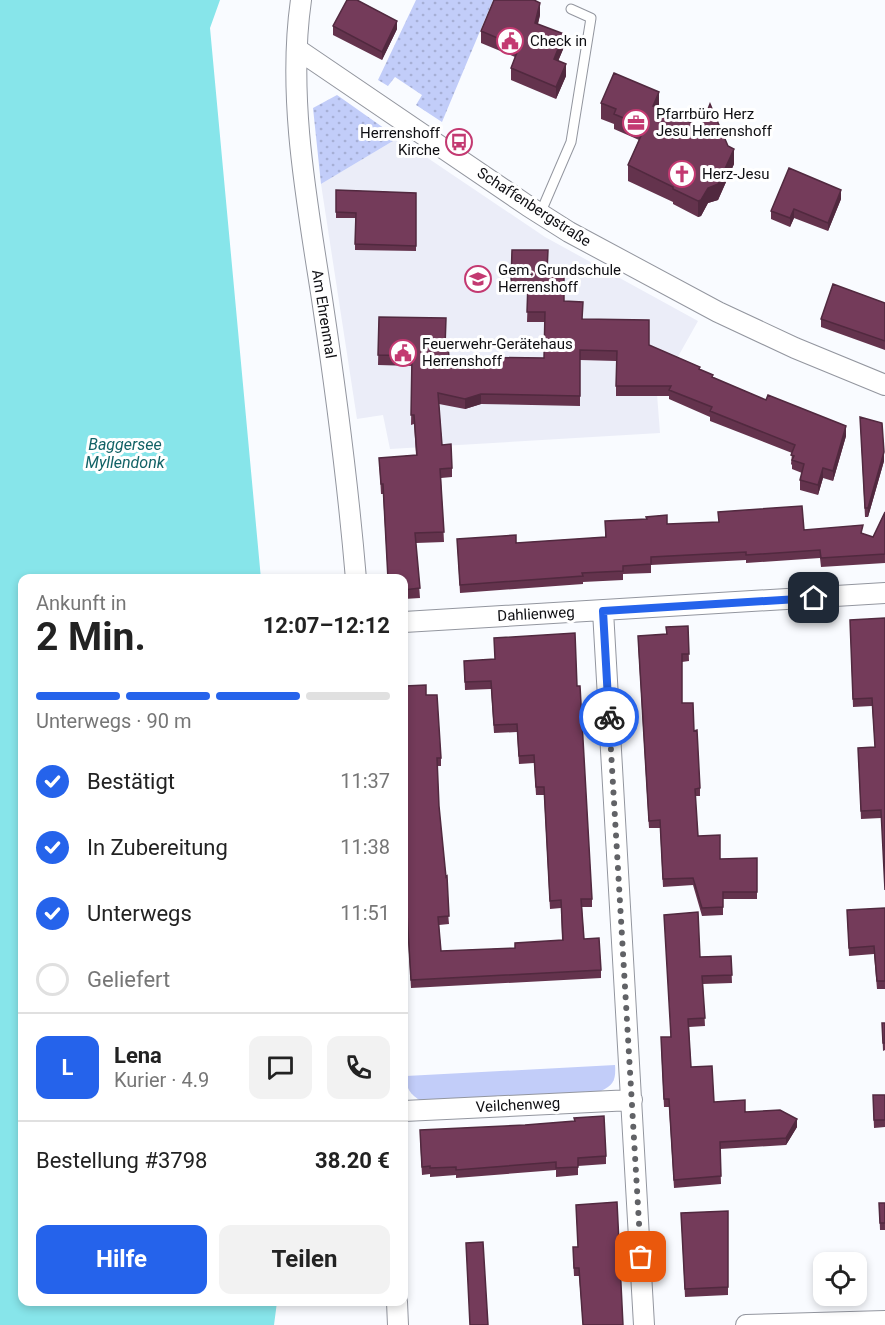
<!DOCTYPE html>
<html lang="de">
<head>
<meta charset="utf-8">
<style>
	body { margin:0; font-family:Roboto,sans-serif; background:#f2f2f2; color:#222; height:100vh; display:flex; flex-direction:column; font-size:22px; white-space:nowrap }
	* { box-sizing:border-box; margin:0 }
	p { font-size:20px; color:#767676 }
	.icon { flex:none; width:33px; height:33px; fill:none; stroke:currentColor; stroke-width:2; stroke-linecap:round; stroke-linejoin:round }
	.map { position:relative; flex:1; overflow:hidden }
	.sheet { position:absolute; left:18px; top:574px; width:390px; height:732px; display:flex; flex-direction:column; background:#fff; border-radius:12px; box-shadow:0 3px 9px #0003 }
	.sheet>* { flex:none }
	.fabs { position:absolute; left:813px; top:1252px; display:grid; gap:12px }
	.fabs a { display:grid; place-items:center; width:54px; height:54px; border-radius:12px; background:#fff; box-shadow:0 3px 9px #0003; font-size:30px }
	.pin { position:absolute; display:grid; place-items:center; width:51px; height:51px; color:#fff; margin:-26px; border-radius:12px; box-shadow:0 3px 9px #0006 }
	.courier { position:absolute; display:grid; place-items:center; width:60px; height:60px; margin:-30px; border:4px solid #2563eb; border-radius:50%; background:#fff; color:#222; box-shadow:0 2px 8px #0007 }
	.overview em { font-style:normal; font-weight:700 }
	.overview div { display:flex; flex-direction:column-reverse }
	.overview { display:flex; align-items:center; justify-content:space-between; height:102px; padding:0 18px }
	h1 { font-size:39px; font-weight:700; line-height:45px }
	.bar { display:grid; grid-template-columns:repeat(4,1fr); gap:9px 6px; align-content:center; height:72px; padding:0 18px }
	.bar i { height:8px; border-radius:4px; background:#e0e0e0 }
	.bar .on { background:#2563eb }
	.bar p { grid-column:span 4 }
	.line { display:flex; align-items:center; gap:15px; padding:0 18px; border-top:2px solid #e0e0e0 }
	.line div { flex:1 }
	.round { display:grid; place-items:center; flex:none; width:63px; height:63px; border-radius:12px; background:#f2f2f2 }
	ol { padding:0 18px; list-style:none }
	li { display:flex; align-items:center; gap:18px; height:66px }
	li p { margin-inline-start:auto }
	li .icon { padding:6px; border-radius:50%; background:#2563eb; color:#fff; stroke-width:4 }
	li:last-child { color:#767676 }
	li i { width:33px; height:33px; border:3px solid #e0e0e0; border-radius:50% }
	.cta { display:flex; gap:12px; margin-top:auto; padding:12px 18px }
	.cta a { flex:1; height:69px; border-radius:12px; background:#2563eb; color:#fff; font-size:24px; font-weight:700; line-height:69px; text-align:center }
	.cta a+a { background:#f2f2f2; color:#222 }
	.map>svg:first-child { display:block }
</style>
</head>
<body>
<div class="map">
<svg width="885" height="1325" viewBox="0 0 885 1325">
	<defs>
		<pattern id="park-dots" width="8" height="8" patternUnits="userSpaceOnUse" patternTransform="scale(1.5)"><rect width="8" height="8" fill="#c2cdf9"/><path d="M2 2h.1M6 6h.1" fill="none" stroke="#a6afd5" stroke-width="1.8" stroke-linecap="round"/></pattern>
	</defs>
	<rect width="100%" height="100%" fill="#f9fbff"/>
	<path fill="#ebedf8" d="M398 138 545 237 698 321 657 394 660 433 390 449 383 415 357 419 321 184Z"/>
	<path fill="#c2cdf9" d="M615 1065C616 1079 614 1085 601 1091L421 1101C410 1094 406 1089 406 1076Z"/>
	<path fill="url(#park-dots)" d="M416 0H493L442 122 416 105 422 95 395 77 388 86 378 80Z
		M337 95 398 138 321 184 313 108Z"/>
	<path fill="#87e5ea" d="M0 0H220L210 28 261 579H22V1302H277L274 1325H0Z"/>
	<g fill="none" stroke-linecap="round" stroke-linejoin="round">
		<defs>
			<path id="service" d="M540 214 571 142 591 18 571 9"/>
			<path id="minor" d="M301 0C287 97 307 202 322 299 336 392 348 485 356 579
				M297 49 528 206 569 232 718 312 795 348 885 385
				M603 611 644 1325
				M404 622 885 593
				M404 1111 632 1100
				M397 1302 398 1325
				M746 1325 885 1321"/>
		</defs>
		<use href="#service" stroke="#93969f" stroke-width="11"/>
		<use href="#minor" stroke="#93969f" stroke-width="22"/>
		<use href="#service" stroke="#fff" stroke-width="9"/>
		<use href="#minor" stroke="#fff" stroke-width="20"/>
	</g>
	<path fill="#64334d" d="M540 15 538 24 564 47 558 61 566 76 556 99 511 80V68L515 57 481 43V31Z
		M333 26 397 29 382 60 333 35Z
		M601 103 659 107V109L734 164 718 200 708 203 701 216 698 217 673 204V202L628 181V165L639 140 614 129V124L601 119Z
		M336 190 416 193V251L355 250V218H336Z
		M841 199 828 231 794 218 790 227 771 219V211Z
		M512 250 548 272 564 301 583 319 649 345 700 370 713 378 846 436 833 481 823 478 818 495 800 490V480L802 473 792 469V465L791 464 792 453 710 421V417L669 399V396H616V361L580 360V406L481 404 465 409 439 404 442 445 452 468V477L441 478 444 542 416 543 420 598 404 599V579H388L383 494H381L379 458 416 455 414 424 411 425 412 366 378 365 379 317 445 347 449 357 544 358 545 322H527L528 292H511Z
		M885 303V350L821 327V319Z
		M860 417 884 461 868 517H865Z
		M885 512V563L821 567 820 558 746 563V560L651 565V573L623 574V580L583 582V584L460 593 457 539 516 543 605 537V521L804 530 863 534 873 537Z
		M885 618 881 818 861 819 858 748 875 747 872 706 853 707 850 620Z
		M688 626 689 661 682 662V703L694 731 700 788V796H695L698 836 720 859 757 858V899H723V915L702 916 693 885 663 887 660 828H649L638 643 666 634V627Z
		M464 661 577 686 592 899V907H582L584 939 601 970V978L411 988 405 887 406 879 404 831V696H406L405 686 426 695 441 758V766H437L439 806 449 924 439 925 441 951 515 948 562 940 561 908 550 909 544 795H536L534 763 519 764 517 732 494 733 491 689 465 690Z
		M885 908V989H877L874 954 849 956 847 910Z
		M731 956 732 983 703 984 705 1026 689 1027 691 1067 714 1102 797 1127 786 1145 720 1149 721 1184 674 1188 669 1107H664L661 1045 670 1037 700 957Z
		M882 1023H885V1050L883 1051Z
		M885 1095V1127L874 1128 873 1103Z
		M420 1139 606 1156V1164L578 1166V1175L556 1177V1170L456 1178V1175L430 1177V1174L422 1175Z
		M879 1203H885V1230H880Z
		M576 1205 623 1325H583L579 1276H574L573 1256V1247H578Z
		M728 1211V1295L685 1297 681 1213Z"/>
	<path fill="#51293f" d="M540 3V15L535 35V23Z
		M397 21V29L382 60V52Z
		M564 34V47L554 71V59Z
		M566 64V76L556 99V87Z
		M659 92V107L653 122V106Z
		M734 149V164L718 200 708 203 701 216 698 217V201Z
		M841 190V199L828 231V223Z
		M794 209V218L790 227V218Z
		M481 394V404L465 409V399Z
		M846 426V436L833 481V471Z
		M884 452V461L868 517V508Z
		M823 468V478L818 495V485Z
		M797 1119V1127L786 1145V1138Z"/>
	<path fill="#743b5a" stroke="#51293f" stroke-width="1.5" d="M347 0H357L397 21 382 52 333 26Z
		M494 0H534L540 3 535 23 564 34 554 59 566 64 556 87 511 68 519 47 481 31Z
		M614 73 659 92 653 106 701 127 710 104 728 146 734 149 718 184 708 188 701 200 698 201 673 189V187L628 165 645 127 614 114 616 109 601 103Z
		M789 168 841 190 828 223 794 209 790 218 771 211Z
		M336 190 416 193V246L355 244 356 213 336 212Z
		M512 250H548L547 272H564V301L583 302 582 319 649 320V345L700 367 699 369 713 375 712 377 766 400 768 395 846 426 833 471 823 468 818 485 800 480 804 464 792 460 794 456 791 455 795 445 710 411 712 407 669 390 671 386H616L617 351 580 350V396L481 394 465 399 438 393 442 445 451 444 452 468 440 469 444 532 415 533 420 588 404 590V579H388L383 484H381L379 458 417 455 414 415H411L412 356 378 355 379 317 446 318 445 347H448L449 357 544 358 545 312H527L528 282H511Z
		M833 284 885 303V341L821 319Z
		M860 417 882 423 884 452 868 508H865Z
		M802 506 804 530 863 525 861 533 873 537 885 512V554L821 558 820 550 746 555V552L651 557V564L623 566V571L582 573 583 576 460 585 457 539 516 535V543L606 537 605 521 647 519 646 517 667 515V524L719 522 718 512Z
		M885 618V890L881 810 861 811 858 748 875 747 872 698 853 699 850 620Z
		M688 626 689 654H682V703H693L694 731 697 730 700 788 695 789 698 836 720 835V859L757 858V892H723V907L702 908 693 878 663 879 660 820 649 821 638 636 667 634 666 627Z
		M575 633 577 686H580L592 899H581L584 939 599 938 601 970 411 980 405 879H407L404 823V696H406L405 686 426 685V695H437L441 758H437L439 806 446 877 447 876 449 916 438 917 441 951 515 948V943L563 940 561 900 550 901 544 787H536L534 755 519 756 517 724 494 725 491 681 465 682 464 661 495 659 494 638Z
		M885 908V981H877L874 946 849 948 847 910Z
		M698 912 700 957 731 956 732 975 702 976 705 1018 688 1019 691 1067 712 1066 714 1102 745 1100V1112L780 1110 797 1119 786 1138 720 1142 721 1176 674 1180 669 1099H664L661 1037H671L664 915Z
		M882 1023H885V1043H883Z
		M873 1095H885V1120H874Z
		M604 1116 606 1156 578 1158V1167L556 1168V1162L456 1170V1167L430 1168V1166L422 1167 420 1130 525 1125 575 1121 574 1118Z
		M617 1202 623 1325H583L579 1268H574L573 1247H578L576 1205Z
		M879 1203H885V1223H880Z
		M728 1211V1287L685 1289 681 1213Z
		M483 1242 488 1325H470L466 1243Z"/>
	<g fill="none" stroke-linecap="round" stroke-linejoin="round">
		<path stroke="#616266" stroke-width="6" stroke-dasharray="0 10.8" d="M609 717 641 1257"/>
		<path stroke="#2563eb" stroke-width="8" d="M609 717 603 611 814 598"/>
	</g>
	<defs>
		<symbol id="civic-ring" viewBox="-11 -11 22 22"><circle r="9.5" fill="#fff" stroke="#c33971" stroke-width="1.5"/><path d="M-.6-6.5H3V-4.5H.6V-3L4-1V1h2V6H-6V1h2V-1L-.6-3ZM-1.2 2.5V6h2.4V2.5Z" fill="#c33971"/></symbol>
		<symbol id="office-ring" viewBox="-11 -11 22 22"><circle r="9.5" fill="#fff" stroke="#c33971" stroke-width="1.5"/><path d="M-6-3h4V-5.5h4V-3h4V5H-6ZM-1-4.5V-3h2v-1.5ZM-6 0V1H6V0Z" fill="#c33971"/></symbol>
		<symbol id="bus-ring" viewBox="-11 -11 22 22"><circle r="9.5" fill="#fff" stroke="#c33971" stroke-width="1.5"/><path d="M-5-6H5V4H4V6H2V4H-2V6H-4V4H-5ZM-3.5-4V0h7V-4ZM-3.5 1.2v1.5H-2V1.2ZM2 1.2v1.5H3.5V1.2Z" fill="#c33971"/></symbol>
		<symbol id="church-ring" viewBox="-11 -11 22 22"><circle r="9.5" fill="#fff" stroke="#c33971" stroke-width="1.5"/><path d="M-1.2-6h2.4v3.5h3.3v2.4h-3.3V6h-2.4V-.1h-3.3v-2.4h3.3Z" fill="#c33971"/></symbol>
		<symbol id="school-ring" viewBox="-11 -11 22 22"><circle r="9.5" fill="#fff" stroke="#c33971" stroke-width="1.5"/><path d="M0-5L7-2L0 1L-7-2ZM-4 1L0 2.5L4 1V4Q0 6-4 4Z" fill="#c33971"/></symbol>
	</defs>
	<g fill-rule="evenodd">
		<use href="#civic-ring" x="495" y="26" width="30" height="30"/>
		<use href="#office-ring" x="621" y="108" width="30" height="30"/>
		<use href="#bus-ring" x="444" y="127" width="30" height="30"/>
		<use href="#church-ring" x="667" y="159" width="30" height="30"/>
		<use href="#school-ring" x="463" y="264" width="30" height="30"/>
		<use href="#civic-ring" x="388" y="338" width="30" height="30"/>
	</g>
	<g text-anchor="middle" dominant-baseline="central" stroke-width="6" stroke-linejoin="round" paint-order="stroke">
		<g font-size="15" fill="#0f0f13" stroke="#fff" text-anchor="start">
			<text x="530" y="41">Check in</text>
			<text x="656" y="114">Pfarrbüro Herz<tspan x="656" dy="17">Jesu Herrenshoff</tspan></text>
			<text x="440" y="133" text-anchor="end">Herrenshoff<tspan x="440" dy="17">Kirche</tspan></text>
			<text x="702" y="174">Herz-Jesu</text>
			<text x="498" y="270">Gem. Grundschule<tspan x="498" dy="17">Herrenshoff</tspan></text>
			<text x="422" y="344">Feuerwehr-Gerätehaus<tspan x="422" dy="17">Herrenshoff</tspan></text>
		</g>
		<g font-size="15" fill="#0f0f13" stroke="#fff">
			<text transform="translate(534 207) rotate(33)">Schaffenbergstraße</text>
			<text transform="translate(324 314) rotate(81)">Am Ehrenmal</text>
			<text transform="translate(536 614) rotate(-3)">Dahlienweg</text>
			<text transform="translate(518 1105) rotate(-3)">Veilchenweg</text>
		</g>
		<g font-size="16" font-style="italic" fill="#126266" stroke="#fff">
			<text x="125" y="444">Baggersee<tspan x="125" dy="18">Myllendonk</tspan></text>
		</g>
	</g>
</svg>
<div class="fabs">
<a><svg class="icon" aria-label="locate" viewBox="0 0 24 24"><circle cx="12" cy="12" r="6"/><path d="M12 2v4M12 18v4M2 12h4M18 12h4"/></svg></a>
</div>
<div class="pin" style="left:641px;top:1257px;background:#ea580c"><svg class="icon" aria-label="bag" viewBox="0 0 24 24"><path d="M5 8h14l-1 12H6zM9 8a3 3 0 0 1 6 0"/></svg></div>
<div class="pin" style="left:814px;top:598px;background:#1f2937"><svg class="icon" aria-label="home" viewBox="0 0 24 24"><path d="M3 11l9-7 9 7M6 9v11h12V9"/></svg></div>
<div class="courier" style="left:609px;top:717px"><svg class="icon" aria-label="bike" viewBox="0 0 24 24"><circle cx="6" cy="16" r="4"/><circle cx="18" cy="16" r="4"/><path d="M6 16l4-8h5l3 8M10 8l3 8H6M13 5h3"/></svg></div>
<section class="sheet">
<div class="overview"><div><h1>2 Min.</h1><p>Ankunft in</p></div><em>12:07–12:12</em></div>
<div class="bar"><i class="on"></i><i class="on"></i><i class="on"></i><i></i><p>Unterwegs · 90 m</p></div>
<ol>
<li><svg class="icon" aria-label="check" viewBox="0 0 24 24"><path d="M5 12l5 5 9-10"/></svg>Bestätigt<p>11:37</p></li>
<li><svg class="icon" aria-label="check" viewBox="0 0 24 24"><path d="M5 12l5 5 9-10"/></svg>In Zubereitung<p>11:38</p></li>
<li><svg class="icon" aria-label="check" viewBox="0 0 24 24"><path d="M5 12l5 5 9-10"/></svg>Unterwegs<p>11:51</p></li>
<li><i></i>Geliefert</li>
</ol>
<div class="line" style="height:108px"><b class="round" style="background:#2563eb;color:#fff">L</b><div><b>Lena</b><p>Kurier · 4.9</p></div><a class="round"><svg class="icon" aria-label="chat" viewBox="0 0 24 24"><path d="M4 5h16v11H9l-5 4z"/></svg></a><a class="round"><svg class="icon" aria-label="phone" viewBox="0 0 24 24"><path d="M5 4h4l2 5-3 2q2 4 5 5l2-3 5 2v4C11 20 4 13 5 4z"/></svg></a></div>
<div class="line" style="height:78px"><div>Bestellung #3798</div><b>38.20 €</b></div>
<div class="cta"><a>Hilfe</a><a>Teilen</a></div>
</section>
</div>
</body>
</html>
